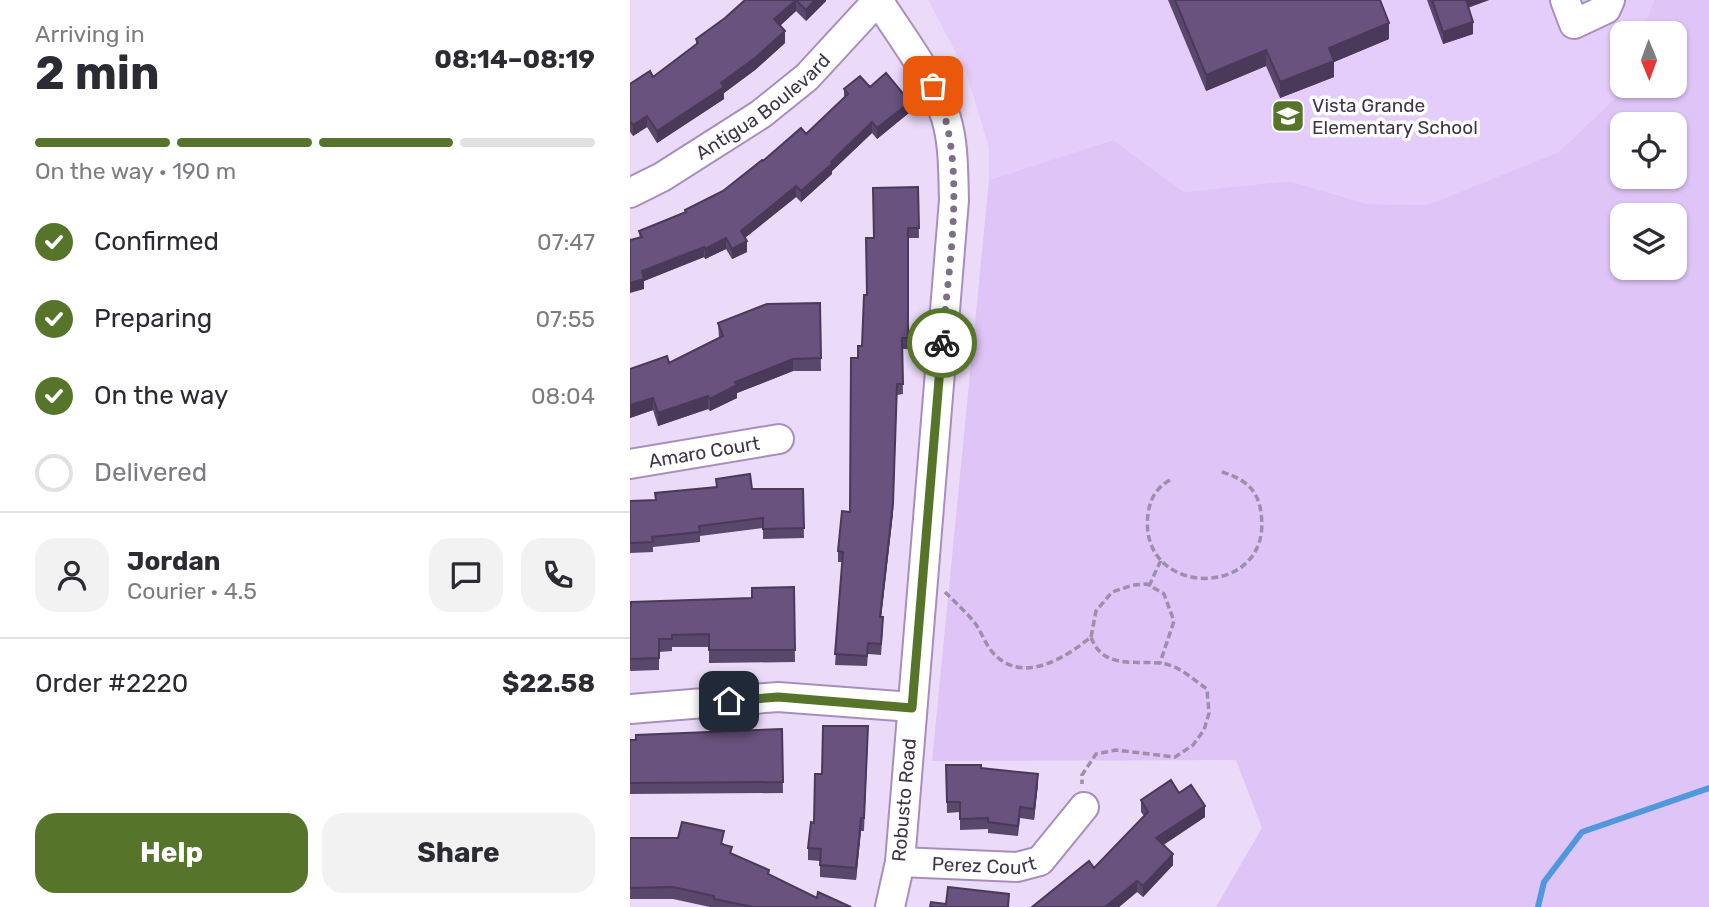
<!DOCTYPE html>
<html lang="en">
<head>
<meta charset="utf-8">
<style>
	body { margin:0; font-family:Rubik,sans-serif; background:#f2f2f3; color:#2b2b33; height:100vh; display:flex; flex-direction:column; font-size:26px; white-space:nowrap }
	* { box-sizing:border-box; margin:0 }
	p { font-size:23px; color:#7c7c81 }
	.icon { flex:none; width:38px; height:38px; fill:none; stroke:currentColor; stroke-width:2; stroke-linecap:round; stroke-linejoin:round }
	.map { position:relative; flex:1; overflow:hidden }
	.drawer { display:flex; flex-direction:column; background:#fff; width:630px }
	.drawer>* { flex:none }
	.needle { width:46px; rotate:179deg }
	.buttons { position:absolute; left:980px; top:21px; display:grid; gap:14px }
	.buttons a { display:grid; place-items:center; width:77px; height:77px; border-radius:14px; background:#fff; box-shadow:0 2px 5px #0004; font-size:35px }
	.pin { position:absolute; display:grid; place-items:center; width:60px; height:60px; color:#fff; margin:-30px; border-radius:14px; box-shadow:0 4px 10px #0006 }
	.courier { position:absolute; display:grid; place-items:center; width:70px; height:70px; margin:-35px; border:5px solid #56752b; border-radius:50%; background:#fff; color:#222; box-shadow:0 2px 9px #0007 }
	.headline em { font-style:normal; font-weight:700 }
	.headline div { display:flex; flex-direction:column-reverse }
	.headline { display:flex; align-items:center; justify-content:space-between; height:119px; padding:0 35px }
	h1 { font-size:46px; font-weight:700; line-height:52px }
	.bar { display:grid; grid-template-columns:repeat(4,1fr); gap:10px 7px; align-content:center; height:84px; padding:0 35px }
	.bar i { height:9px; border-radius:5px; background:#e1e1e2 }
	.bar .active { background:#56752b }
	.bar p { grid-column:span 4 }
	.line { display:flex; align-items:center; gap:18px; padding:0 35px; border-top:2px solid #e1e1e2 }
	.line div { flex:1 }
	.round { display:grid; place-items:center; flex:none; width:74px; height:74px; border-radius:21px; background:#f2f2f3 }
	ol { padding:0 35px; list-style:none }
	li { display:flex; align-items:center; gap:21px; height:77px }
	li p { margin-inline-start:auto }
	li .icon { padding:7px; border-radius:50%; background:#56752b; color:#fff; stroke-width:4 }
	li:last-child { color:#7c7c81 }
	li i { width:38px; height:38px; border:4px solid #e1e1e2; border-radius:50% }
	.cta { display:flex; gap:14px; margin-top:auto; padding:14px 35px }
	.cta a { flex:1; height:80px; border-radius:21px; background:#56752b; color:#fff; font-size:28px; font-weight:700; line-height:80px; text-align:center }
	.cta a+a { background:#f2f2f3; color:#2b2b33 }
	main { display:flex; flex:1; min-height:0 }
	.map>svg:first-child { display:block }
</style>
</head>
<body>
<main>
<section class="drawer">
<div class="headline"><div><h1>2 min</h1><p>Arriving in</p></div><em>08:14–08:19</em></div>
<div class="bar"><i class="active"></i><i class="active"></i><i class="active"></i><i></i><p>On the way · 190 m</p></div>
<ol>
<li><svg class="icon" aria-label="check" viewBox="0 0 24 24"><path d="M5 12l5 5 9-10"/></svg>Confirmed<p>07:47</p></li>
<li><svg class="icon" aria-label="check" viewBox="0 0 24 24"><path d="M5 12l5 5 9-10"/></svg>Preparing<p>07:55</p></li>
<li><svg class="icon" aria-label="check" viewBox="0 0 24 24"><path d="M5 12l5 5 9-10"/></svg>On the way<p>08:04</p></li>
<li><i></i>Delivered</li>
</ol>
<div class="line" style="height:126px"><a class="round"><svg class="icon" aria-label="person" viewBox="0 0 24 24"><circle cx="12" cy="8" r="4"/><path d="M4 21q1-7 8-7t8 7"/></svg></a><div><b>Jordan</b><p>Courier · 4.5</p></div><a class="round"><svg class="icon" aria-label="chat" viewBox="0 0 24 24"><path d="M4 5h16v11H9l-5 4z"/></svg></a><a class="round"><svg class="icon" aria-label="phone" viewBox="0 0 24 24"><path d="M5 4h4l2 5-3 2q2 4 5 5l2-3 5 2v4C11 20 4 13 5 4z"/></svg></a></div>
<div class="line" style="height:91px"><div>Order #2220</div><b>$22.58</b></div>
<div class="cta"><a>Help</a><a>Share</a></div>
</section>
<div class="map">
<svg width="1079" height="907" viewBox="0 0 1079 907">
	<rect width="100%" height="100%" fill="#ebdbf9"/>
	<path fill="#e5cdfb" d="M298 0H1024L1012 33H992L993 86 991 92 929 152 797 205 737 204 660 181 554 192 483 140 359 180V148L336 72Z"/>
	<path fill="#dfc5f7" fill-rule="evenodd" d="M1024 0H1079V907H586L632 828 606 760 302 761 359 180 483 140 554 192 660 181 737 204 797 205 929 152 991 92 993 86H1045V33H1012ZM1045 124V177H992V124ZM1045 215V268H992V215Z"/>
	<g fill="none" stroke-linecap="round" stroke-linejoin="round">
		<path stroke="#5098dc" stroke-width="6" d="M908 907 914 882 952 832 1079 788"/>
		<defs>
			<g id="minor">
				<path d="M248 0C272 38 302 75 316 118 324 144 323 173 324 200L270 862 260 907"/>
				<path d="M935 0 944 24 976 9 980 0"/>
				<path id="s1" d="M0 193 32 177 131 114 177 77 248 0"/>
				<path id="s2" d="M0 464 149 439"/>
				<path d="M0 709 148 697 282 707"/>
				<path id="s3" d="M270 862 387 867 410 861 454 807"/>
			</g>
		</defs>
		<use href="#minor" stroke="#a78ebd" stroke-width="32"/>
		<path stroke="#9d8fa9" stroke-width="3.5" stroke-dasharray="7 3.5" stroke-linecap="butt" d="M540 480C526 488 520 499 518 514 507 600 644 600 631 513 628 487 612 478 589 471
			M519 586 531 560
			M315 592C325 602 336 612 345 623 352 633 356 646 365 655 394 684 435 658 461 637 474 674 514 657 539 665 553 669 565 681 577 689L579 713 574 730 563 745 545 757 486 750 466 754 452 775V784
			M461 637 466 611 482 592 503 585 517 584 534 594 544 621 530 663"/>
		<use href="#minor" stroke="#fff" stroke-width="28"/>
	</g>
	<path fill="#5a476c" d="M115 0H196V1L176 21 166 11 150 26 155 43 125 70 94 93V99L27 143 17 127 3 136 0 132V84L23 77 66 45V39L95 18Z
		M538 0H750L759 39 704 62V77L650 98 636 66 576 91Z
		M797 0H859L839 7 843 34 813 44Z
		M240 87 280 112 247 139 242 133 202 171V174L171 202 166 197 115 238 117 252 102 259 96 249 75 259 74 257 14 281V289L9 231 55 212V210L93 191 133 161 176 134 214 99V89Z
		M288 187 289 238H278V349H272L273 394 267 395 263 513 251 617 253 628 251 655 238 654 237 666 205 665 212 562H208V551L220 512 228 358 232 346 243 238Z
		M190 303 191 371H163L107 393V398L80 411 78 409 28 426 23 410 0 418V369L39 363 89 338 88 323Z
		M86 479 122 489H173L174 538 133 539V528L70 536V542L23 547V552L0 553V501L25 500V493L86 487Z
		M164 587 165 662 79 663V647H42V651L29 652V670L0 671V606L122 598Z
		M152 729 153 793 0 794V740Z
		M238 738 234 831H231L226 880 190 877V861L178 860V848L192 774Z
		M316 765 351 768 408 784 404 820 390 818 388 836 358 833V829L330 830V812L317 813Z
		M549 793 575 817 533 845 543 865 513 897 507 892 489 907H402L464 868 514 816 511 812V800Z
		M0 838 94 843V845L102 854 139 874 187 898 221 907H80L43 899H0Z"/>
	<path fill="#4a3958" d="M166 0V11L144 31V19Z
		M185 0H196V1L176 21V10Z
		M835 0H859L835 9Z
		M843 22V34L813 44V32Z
		M759 23V39L704 62V77L650 98V82L699 48Z
		M155 31V43L125 70 94 93V99L27 143V131L91 83Z
		M636 50V66L576 91V75Z
		M280 102V112L247 139V128Z
		M17 116V127L3 136V125Z
		M242 122V133L202 171V174L171 202V191Z
		M166 186V197L111 241V231Z
		M96 238V249L75 259V249Z
		M117 241V252L102 259V249Z
		M74 247V257L14 281V289L0 293V283L12 271Z
		M163 359V371L107 393V398L80 411V399L105 382Z
		M267 384 263 513 250 628V617Z
		M78 396V409L28 426V413Z
		M23 398V410L0 418V405Z
		M408 774V784L404 820V809Z
		M575 806V817L526 850V838Z
		M231 818V831L226 880V868Z
		M543 854V865L513 897V886Z
		M507 881V892L489 907H475Z"/>
	<path fill="#69527d" stroke="#4a3958" stroke-width="2" d="M115 0H166L144 19 155 31 125 58 91 83 94 87 27 131 17 116 3 125 0 121V84L20 71 23 77 68 43 66 39 95 18Z
		M166 0H185L176 10Z
		M545 0H750L759 23 699 48 704 61 650 82 636 50 576 75Z
		M802 0H836L843 22 813 32Z
		M256 73 280 102 247 128 242 122 201 162 202 164 171 191 166 186 111 231 117 241 102 249 96 238 75 249 74 247 12 271 14 279 0 283V240L12 237 9 231 56 212 55 210 93 191 132 160 133 161 171 128 176 134 218 94 214 89 230 76 240 87Z
		M288 187 289 228H278V338H272L273 384H267L263 503 250 617H253L251 644 238 643 237 656 205 654 213 552 208 551 212 511 220 512 221 358H228V346H232L234 295H237L236 238H244L243 188Z
		M190 303 191 358 163 359 105 382 107 385 80 399 78 396 28 413 23 398 0 405V369L37 356 39 363 93 336 88 323 137 304Z
		M120 474 122 489H173L174 528 133 529V518L69 526 70 532 22 537 23 542 0 543V501L26 500 25 493 87 487 86 479Z
		M164 587 165 650H79V634L42 635V639H29V658L0 659V606H1V602L122 598V588Z
		M193 726H238L234 818H231L226 868 190 865 191 849 178 848 181 822 184 823 185 774H192Z
		M152 729 153 782 0 783V740H6V735Z
		M316 765H351V768L408 774 404 809 390 807 388 826 358 822V818L330 819V802H317Z
		M541 780 549 793 561 785 575 806 526 838 543 854 513 886 507 881 475 907H402L459 861 464 868 518 812 511 800Z
		M52 822 94 831 91 844 102 847 100 853 139 870 138 874 187 898 188 892 221 907H123L84 899V896L43 887 0 888V838H48Z
		M318 887 379 894 378 907H300L301 902 316 904Z"/>
	<g fill="none" stroke-linecap="round" stroke-linejoin="round">
		<path stroke="#7c6f87" stroke-width="7" stroke-dasharray="0 12.6" d="M303 86C307 97 313 109 316 121 333 189 318 273 312 343"/>
		<path stroke="#56752b" stroke-width="9" d="M99 701 148 697 282 708 312 343"/>
	</g>
	<defs>
		<symbol id="school-square" viewBox="-11 -11 22 22"><rect x="-9" y="-9" width="18" height="18" rx="4" fill="#56752b" stroke="#fff"/><path d="M0-5L7-2L0 1L-7-2ZM-4 1L0 2.5L4 1V4Q0 6-4 4Z" fill="#fff"/></symbol>
	</defs>
	<g fill-rule="evenodd">
		<use href="#school-square" x="639" y="97" width="38" height="38"/>
	</g>
	<g text-anchor="middle" dominant-baseline="central" stroke-width="7" stroke-linejoin="round" paint-order="stroke">
		<g font-size="19" fill="#403549" stroke="#fff">
			<text stroke="none"><textPath href="#s1" startOffset="159">Antigua Boulevard</textPath></text>
			<text stroke="none"><textPath href="#s2" startOffset="75">Amaro Court</textPath></text>
			<text transform="translate(274 800) rotate(-85)">Robusto Road</text>
			<text stroke="none"><textPath href="#s3" startOffset="84">Perez Court</textPath></text>
		</g>
		<g font-size="19" fill="#403549" stroke="#fff" text-anchor="start">
			<text x="682" y="105">Vista Grande<tspan x="682" dy="22">Elementary School</tspan></text>
		</g>
	</g>
</svg>
<div class="buttons">
<a><svg class="needle" viewBox="-14 -14 28 28"><path d="M0-13l5 13h-10z" fill="#e53935"/><path d="M0 13l5-13h-10z" fill="#7c7c81"/></svg></a>
<a><svg class="icon" aria-label="locate" viewBox="0 0 24 24"><circle cx="12" cy="12" r="6"/><path d="M12 2v4M12 18v4M2 12h4M18 12h4"/></svg></a>
<a><svg class="icon" aria-label="layers" viewBox="0 0 24 24"><path d="M12 4l9 5-9 5-9-5zM3 14l9 5 9-5"/></svg></a>
</div>
<div class="pin" style="left:303px;top:86px;background:#ea580c"><svg class="icon" aria-label="bag" viewBox="0 0 24 24"><path d="M5 8h14l-1 12H6zM9 8a3 3 0 0 1 6 0"/></svg></div>
<div class="pin" style="left:99px;top:701px;background:#1f2937"><svg class="icon" aria-label="home" viewBox="0 0 24 24"><path d="M3 11l9-7 9 7M6 9v11h12V9"/></svg></div>
<div class="courier" style="left:312px;top:343px"><svg class="icon" aria-label="bike" viewBox="0 0 24 24"><circle cx="6" cy="16" r="4"/><circle cx="18" cy="16" r="4"/><path d="M6 16l4-8h5l3 8M10 8l3 8H6M13 5h3"/></svg></div>
</div>
</main>
</body>
</html>
